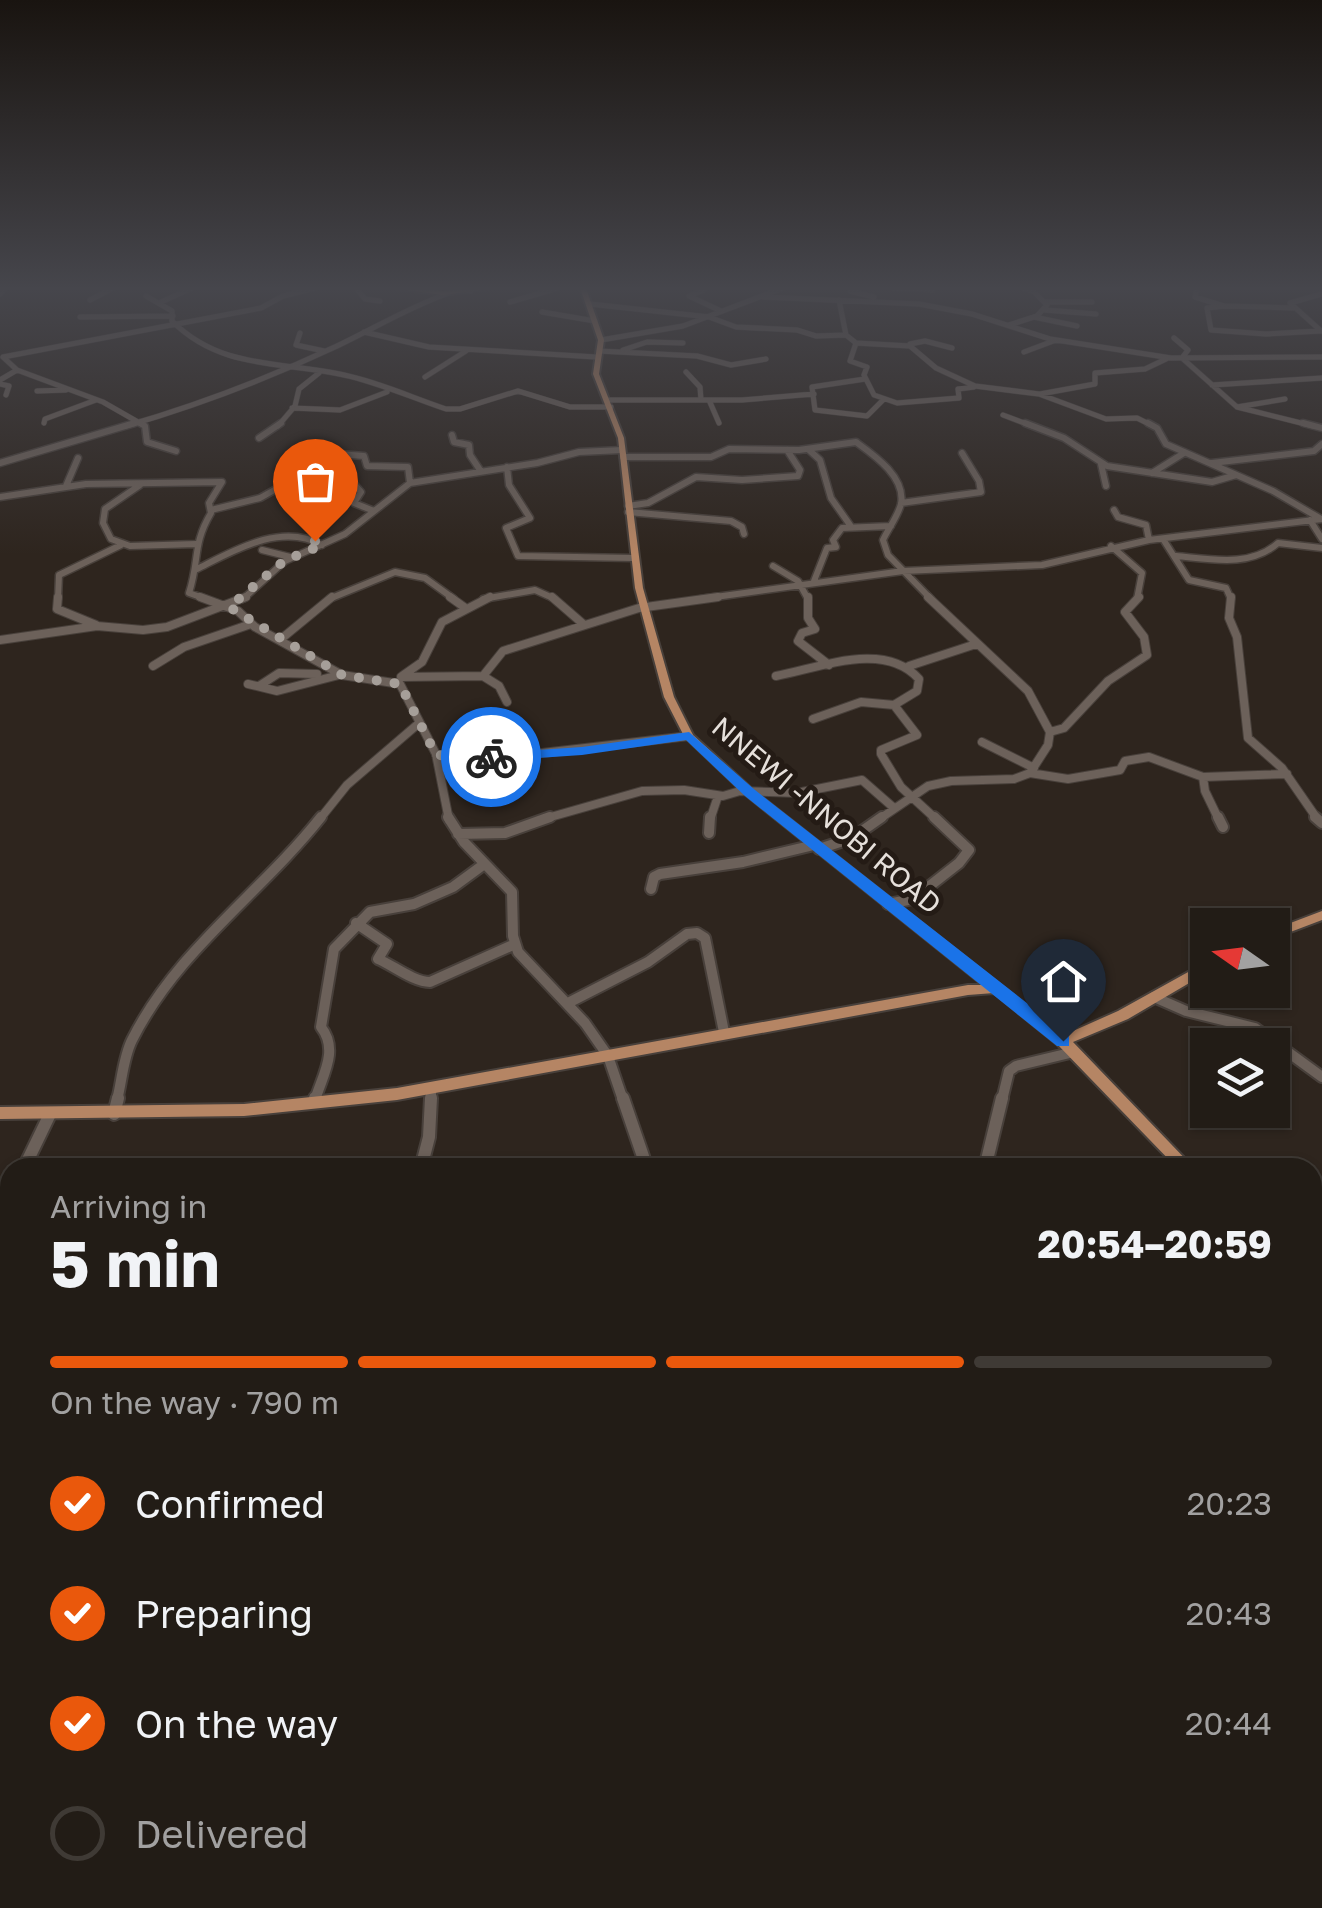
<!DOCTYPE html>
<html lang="en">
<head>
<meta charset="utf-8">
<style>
	body { margin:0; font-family:"Golos Text",sans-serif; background:#2e2923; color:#f1f3f6; height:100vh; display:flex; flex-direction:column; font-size:38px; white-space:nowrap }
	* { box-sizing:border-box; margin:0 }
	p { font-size:32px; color:#a2a1a1 }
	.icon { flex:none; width:55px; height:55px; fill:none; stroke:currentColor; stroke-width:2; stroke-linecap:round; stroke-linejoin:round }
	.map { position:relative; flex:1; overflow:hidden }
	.details { position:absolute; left:0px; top:1158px; width:1322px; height:752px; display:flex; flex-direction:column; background:#221c16; border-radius:30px 30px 0 0; box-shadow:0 2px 8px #0004,0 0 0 2px #3f3a35 }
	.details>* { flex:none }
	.needle { width:65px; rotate:284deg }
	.controls { position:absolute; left:1190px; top:908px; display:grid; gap:20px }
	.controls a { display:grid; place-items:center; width:100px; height:100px; border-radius:0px; background:#221c16; box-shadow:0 2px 8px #0004,0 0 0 2px #3f3a35; font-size:50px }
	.pin { position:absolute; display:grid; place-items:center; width:85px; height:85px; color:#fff; margin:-102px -42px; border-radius:50% 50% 50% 0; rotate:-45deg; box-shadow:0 0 10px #0007 }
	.pin .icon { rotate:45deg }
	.courier { position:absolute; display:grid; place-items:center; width:100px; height:100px; margin:-50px; border:8px solid #1a73e8; border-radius:50%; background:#fff; color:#222; box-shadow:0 2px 12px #0007 }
	.overview em { font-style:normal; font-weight:700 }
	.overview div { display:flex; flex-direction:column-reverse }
	.overview { display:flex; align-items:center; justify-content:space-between; height:170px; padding:0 50px }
	h1 { font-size:65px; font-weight:700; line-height:75px }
	.bar { display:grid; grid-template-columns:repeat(4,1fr); gap:15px 10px; align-content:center; height:120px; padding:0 50px }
	.bar i { height:12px; border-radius:8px; background:#3f3a35 }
	.bar .on { background:#ea580c }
	.bar p { grid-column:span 4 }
	ol { padding:0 50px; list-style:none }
	li { display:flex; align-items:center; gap:30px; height:110px }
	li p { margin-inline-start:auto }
	li .icon { padding:10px; border-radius:50%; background:#ea580c; color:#fff; stroke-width:4 }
	li:last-child { color:#a2a1a1 }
	li i { width:55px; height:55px; border:5px solid #3f3a35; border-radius:50% }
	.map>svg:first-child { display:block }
</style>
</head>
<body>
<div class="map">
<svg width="1322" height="1908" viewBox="0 0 1322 1908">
	<rect width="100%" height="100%" fill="#2e251e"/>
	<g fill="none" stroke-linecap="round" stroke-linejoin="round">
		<defs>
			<path id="minor-far5" d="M356 288 365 299 380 301
				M457 288 471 291
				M892 288 933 290
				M1197 289 1195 297 1224 306 1207 308 1211 330 1266 334 1320 331
				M704 290 689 296 721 311
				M850 291 874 297
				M0 294 6 288
				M146 296 172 311V321C221 370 281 361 344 375 378 382 413 398 446 409H460L518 391 570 407H611
				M763 297 919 304 972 314 1050 339 1171 358 1322 357
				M90 300 113 288
				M839 300 846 335 856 343 850 361 867 367 864 375 874 395 897 403 959 398 958 389 974 387
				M161 302 192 288
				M510 302 558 288
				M1045 302H1092
				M590 304 709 317 736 327 797 330 816 336 846 335
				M1224 306 1294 308
				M1045 310 1096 314
				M542 312 595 321
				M80 317 173 316
				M1034 317 1077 326
				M1009 325 1037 316 1047 305 1033 291 1022 288
				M1321 331 1290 303 1322 294
				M364 332 429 347 596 357
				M300 333 296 345 324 351
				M1174 338 1188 350 1182 358 1237 407 1313 426
				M601 340 683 326 783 288
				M856 343 910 346 936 368 975 386 1039 394 1106 419 1137 418 1153 426
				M910 344 925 341 952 348
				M623 350 647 342 683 343
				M599 351 697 356 731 365 766 359
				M1024 352 1056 340
				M686 372 700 387 701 400
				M425 377 466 351
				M865 379 812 387 815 410 867 416 884 399
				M0 380 17 370
				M0 384 9 386 6 395
				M1212 385 1322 378
				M37 391 66 390
				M1040 394 1095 384V373L1145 369 1166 359
				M608 400H742L814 394
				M709 400 719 423
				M1237 407 1285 399
				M292 408 340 410 387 392
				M1003 415 1032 426
				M44 423 45 419 96 400
				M126 426C198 405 269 378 337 346 375 328 409 307 449 293
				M145 426 103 402 17 370 3 357 261 308 283 296 315 288
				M278 426 295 406 299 389 319 373"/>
			<path id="minor-far4" d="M140 423 145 426 147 442 176 451
				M1025 423 1064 438 1107 466 1212 482 1236 475
				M1148 423 1157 428 1166 444 1273 491 1321 519
				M1303 423 1322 428
				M452 435 454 442 469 445 470 455 480 470
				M259 438 281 423
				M808 449 820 460 831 498 850 525
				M623 457H711L729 449 799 450 856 442C874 455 906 477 901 504 898 516 888 529 883 540L888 555 931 599
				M0 463 135 423
				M1212 463 1314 451 1322 444
				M1101 464 1106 486
				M507 467 509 485 530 518 506 528 518 556 633 558
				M1152 473 1184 453
				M354 484 361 492 354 503 374 511
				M140 485 105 509 103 523 111 539 130 546 196 544
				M66 486 78 458
				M0 497 86 484 222 482 209 503 211 513C192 545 200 559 189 593L206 599
				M901 503 981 492 979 481 962 453
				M628 506 648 503 696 477 742 480 798 476 800 470 787 450
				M211 510 260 498 339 454 364 456 367 466 408 467 410 483
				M1114 510 1118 517 1146 525 1149 540
				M628 512 731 521 742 527 744 534
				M1310 520 1322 539
				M1163 539 1189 580 1226 588 1231 599
				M1111 546 1142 573 1137 599
				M262 550 290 557
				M1176 556C1210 559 1250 568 1278 543L1322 548
				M773 566 798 581 808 599
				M197 569C233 551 281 522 322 545
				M814 581 827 548 836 547 833 540 842 528 891 526
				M58 599 59 575 121 545
				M243 599 285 561 345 534 410 483 537 463 579 452 622 450
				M329 599 395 572 425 578 454 599
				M483 599 535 590 555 599
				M701 599 903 571 1042 565 1149 540 1322 519"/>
			<path id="minor-far3" d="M58 597 57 609 96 625
				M200 597 238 611 255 627 342 675 400 684 436 754 449 820
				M450 597 464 607
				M552 597 582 623
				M808 597V618L815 629 802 633 798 641 829 665
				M1231 597 1229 618 1237 637 1248 738 1282 768 1318 820
				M281 639 332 597
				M0 640 97 626 143 630 167 627 246 597
				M153 666 184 647 251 624
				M909 666 976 644
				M402 676 422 662 442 622 490 597
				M483 676 499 686 507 702
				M776 676C820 668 884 640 919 679L917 691 894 705
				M401 677 483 676 503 651 639 608 718 597
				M248 684 277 691 339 675
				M259 686 279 673 317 674
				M813 719 861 702 894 705 917 735 881 750V754L901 787 937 820
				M1050 732 1064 728 1108 681 1147 655 1144 637 1125 612 1139 597
				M982 742 1034 768
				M436 755 516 756 689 736
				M1030 773 1068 779 1120 770 1125 761 1149 757 1203 777 1287 774
				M1203 777 1205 791 1219 820
				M319 820 347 785 418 724
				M540 820 642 791 684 790 723 796 740 791 797 793 862 780 894 808
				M710 820 718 796
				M878 820 928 786 951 781 1014 779 1030 773 1048 745 1050 732 1028 691 928 597"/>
			<path id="minor-far2" d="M448 817 464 842 512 892 513 936 518 952 585 1023 608 1056 623 1100
				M1218 817 1223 827
				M1315 817 1322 823
				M709 833 710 817
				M458 834 505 833 550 817
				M819 849 852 838 882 817
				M651 889 654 877 660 874 743 862 814 845
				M888 904 913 899 959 863 969 850 934 817
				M356 923 387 944 378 959C394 966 414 982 430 982L513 945
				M1154 997 1186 1011 1255 1028 1322 1077
				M568 1003 648 962 687 934 697 933 705 938 724 1032
				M117 1100C122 1081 123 1058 132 1040 177 950 260 894 321 817
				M315 1100C323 1074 339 1050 321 1027L334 949 370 912 414 904 453 887 483 865
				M431 1100V1089
				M1002 1100 1009 1071 1016 1066 1074 1052"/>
			<path id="minor-far1" d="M623 1098 647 1168
				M314 1102 315 1098
				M114 1114 118 1098
				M24 1168 50 1114
				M421 1168 429 1137 431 1098
				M985 1168 1002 1098
				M0 1209 10 1193"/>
			<path id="minor" d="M1312 1818 1322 1811
				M55 1900 56 1908
				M960 1900 962 1908
				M619 1908 622 1900
				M1129 1908 1130 1900"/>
			<path id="major" d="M393 288 443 291 494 288 443 295Z
				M580 288H586L604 340 599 374 624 438 643 588 674 697 693 735 754 791 1064 1035 1118 1011 1208 961V972L1128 1019 1073 1042 1194 1168H1177L1058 1045 994 993 968 995 397 1100 244 1116 0 1119V1107L244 1104 397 1088 968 985H983L746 795 684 736 664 697 635 588 618 438 593 374 598 340Z
				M1322 911V920L1272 939V930Z
				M1312 1283 1322 1288V1307L1312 1301Z"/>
		</defs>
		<use href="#minor-far5" stroke="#48403b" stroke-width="6"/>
		<use href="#minor-far4" stroke="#48403b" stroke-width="9"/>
		<use href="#minor-far3" stroke="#48403b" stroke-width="10"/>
		<use href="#minor-far2" stroke="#48403b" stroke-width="14"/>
		<use href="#minor-far1" stroke="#48403b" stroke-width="16"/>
		<use href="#minor" stroke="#48403b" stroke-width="20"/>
		<use href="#major" stroke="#48403b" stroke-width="4"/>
		<use href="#minor-far5" stroke="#6c615a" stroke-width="5"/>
		<use href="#minor-far4" stroke="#6c615a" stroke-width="6"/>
		<use href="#minor-far3" stroke="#6c615a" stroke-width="8"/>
		<use href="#minor-far2" stroke="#6c615a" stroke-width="10"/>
		<use href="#minor-far1" stroke="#6c615a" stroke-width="12"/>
		<use href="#minor" stroke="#6c615a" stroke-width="16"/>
		<use href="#major" fill="#b58564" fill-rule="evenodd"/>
	</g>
	<linearGradient id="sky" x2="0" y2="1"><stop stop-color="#191410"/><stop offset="0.52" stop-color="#46464c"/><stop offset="1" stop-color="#46464c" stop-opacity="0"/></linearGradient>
	<rect width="1322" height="555" fill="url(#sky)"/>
	<path fill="#1a73e8" d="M689 732 755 790 1069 1036V1046H1057L745 796 686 740 582 755 491 761 484 757 491 753 582 747Z"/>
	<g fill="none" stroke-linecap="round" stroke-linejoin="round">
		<path stroke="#a69f99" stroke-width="10" stroke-dasharray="0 18" d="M315 541 322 545 284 561 229 607 342 675 400 684 436 755 491 757"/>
	</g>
	<g text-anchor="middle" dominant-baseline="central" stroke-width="10" stroke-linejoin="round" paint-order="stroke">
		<g font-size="28" fill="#e6e0db" stroke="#241b15">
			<text transform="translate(827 815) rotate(40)">NNEWI -NNOBI ROAD</text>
		</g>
	</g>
</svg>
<div class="controls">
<a><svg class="needle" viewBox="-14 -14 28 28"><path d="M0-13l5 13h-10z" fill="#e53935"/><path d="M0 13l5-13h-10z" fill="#a2a1a1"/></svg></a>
<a><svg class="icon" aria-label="layers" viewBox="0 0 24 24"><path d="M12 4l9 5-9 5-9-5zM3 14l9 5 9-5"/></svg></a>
</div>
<div class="pin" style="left:315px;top:541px;background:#ea580c"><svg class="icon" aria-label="bag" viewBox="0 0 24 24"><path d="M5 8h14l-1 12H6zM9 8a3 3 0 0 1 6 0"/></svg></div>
<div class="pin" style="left:1063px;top:1041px;background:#1f2937"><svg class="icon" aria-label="home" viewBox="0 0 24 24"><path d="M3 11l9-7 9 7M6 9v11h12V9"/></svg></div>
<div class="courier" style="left:491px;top:757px"><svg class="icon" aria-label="bike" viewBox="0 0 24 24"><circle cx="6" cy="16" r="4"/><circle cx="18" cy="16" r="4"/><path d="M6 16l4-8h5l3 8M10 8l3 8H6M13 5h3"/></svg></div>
<section class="details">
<div class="overview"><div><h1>5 min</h1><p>Arriving in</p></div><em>20:54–20:59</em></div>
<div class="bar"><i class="on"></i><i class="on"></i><i class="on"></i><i></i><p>On the way · 790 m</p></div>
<ol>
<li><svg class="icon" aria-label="check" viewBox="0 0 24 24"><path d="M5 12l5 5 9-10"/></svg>Confirmed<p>20:23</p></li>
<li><svg class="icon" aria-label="check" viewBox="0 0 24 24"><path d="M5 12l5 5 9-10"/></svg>Preparing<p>20:43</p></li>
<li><svg class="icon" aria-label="check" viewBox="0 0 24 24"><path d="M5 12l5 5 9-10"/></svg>On the way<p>20:44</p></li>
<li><i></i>Delivered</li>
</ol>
</section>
</div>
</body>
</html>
